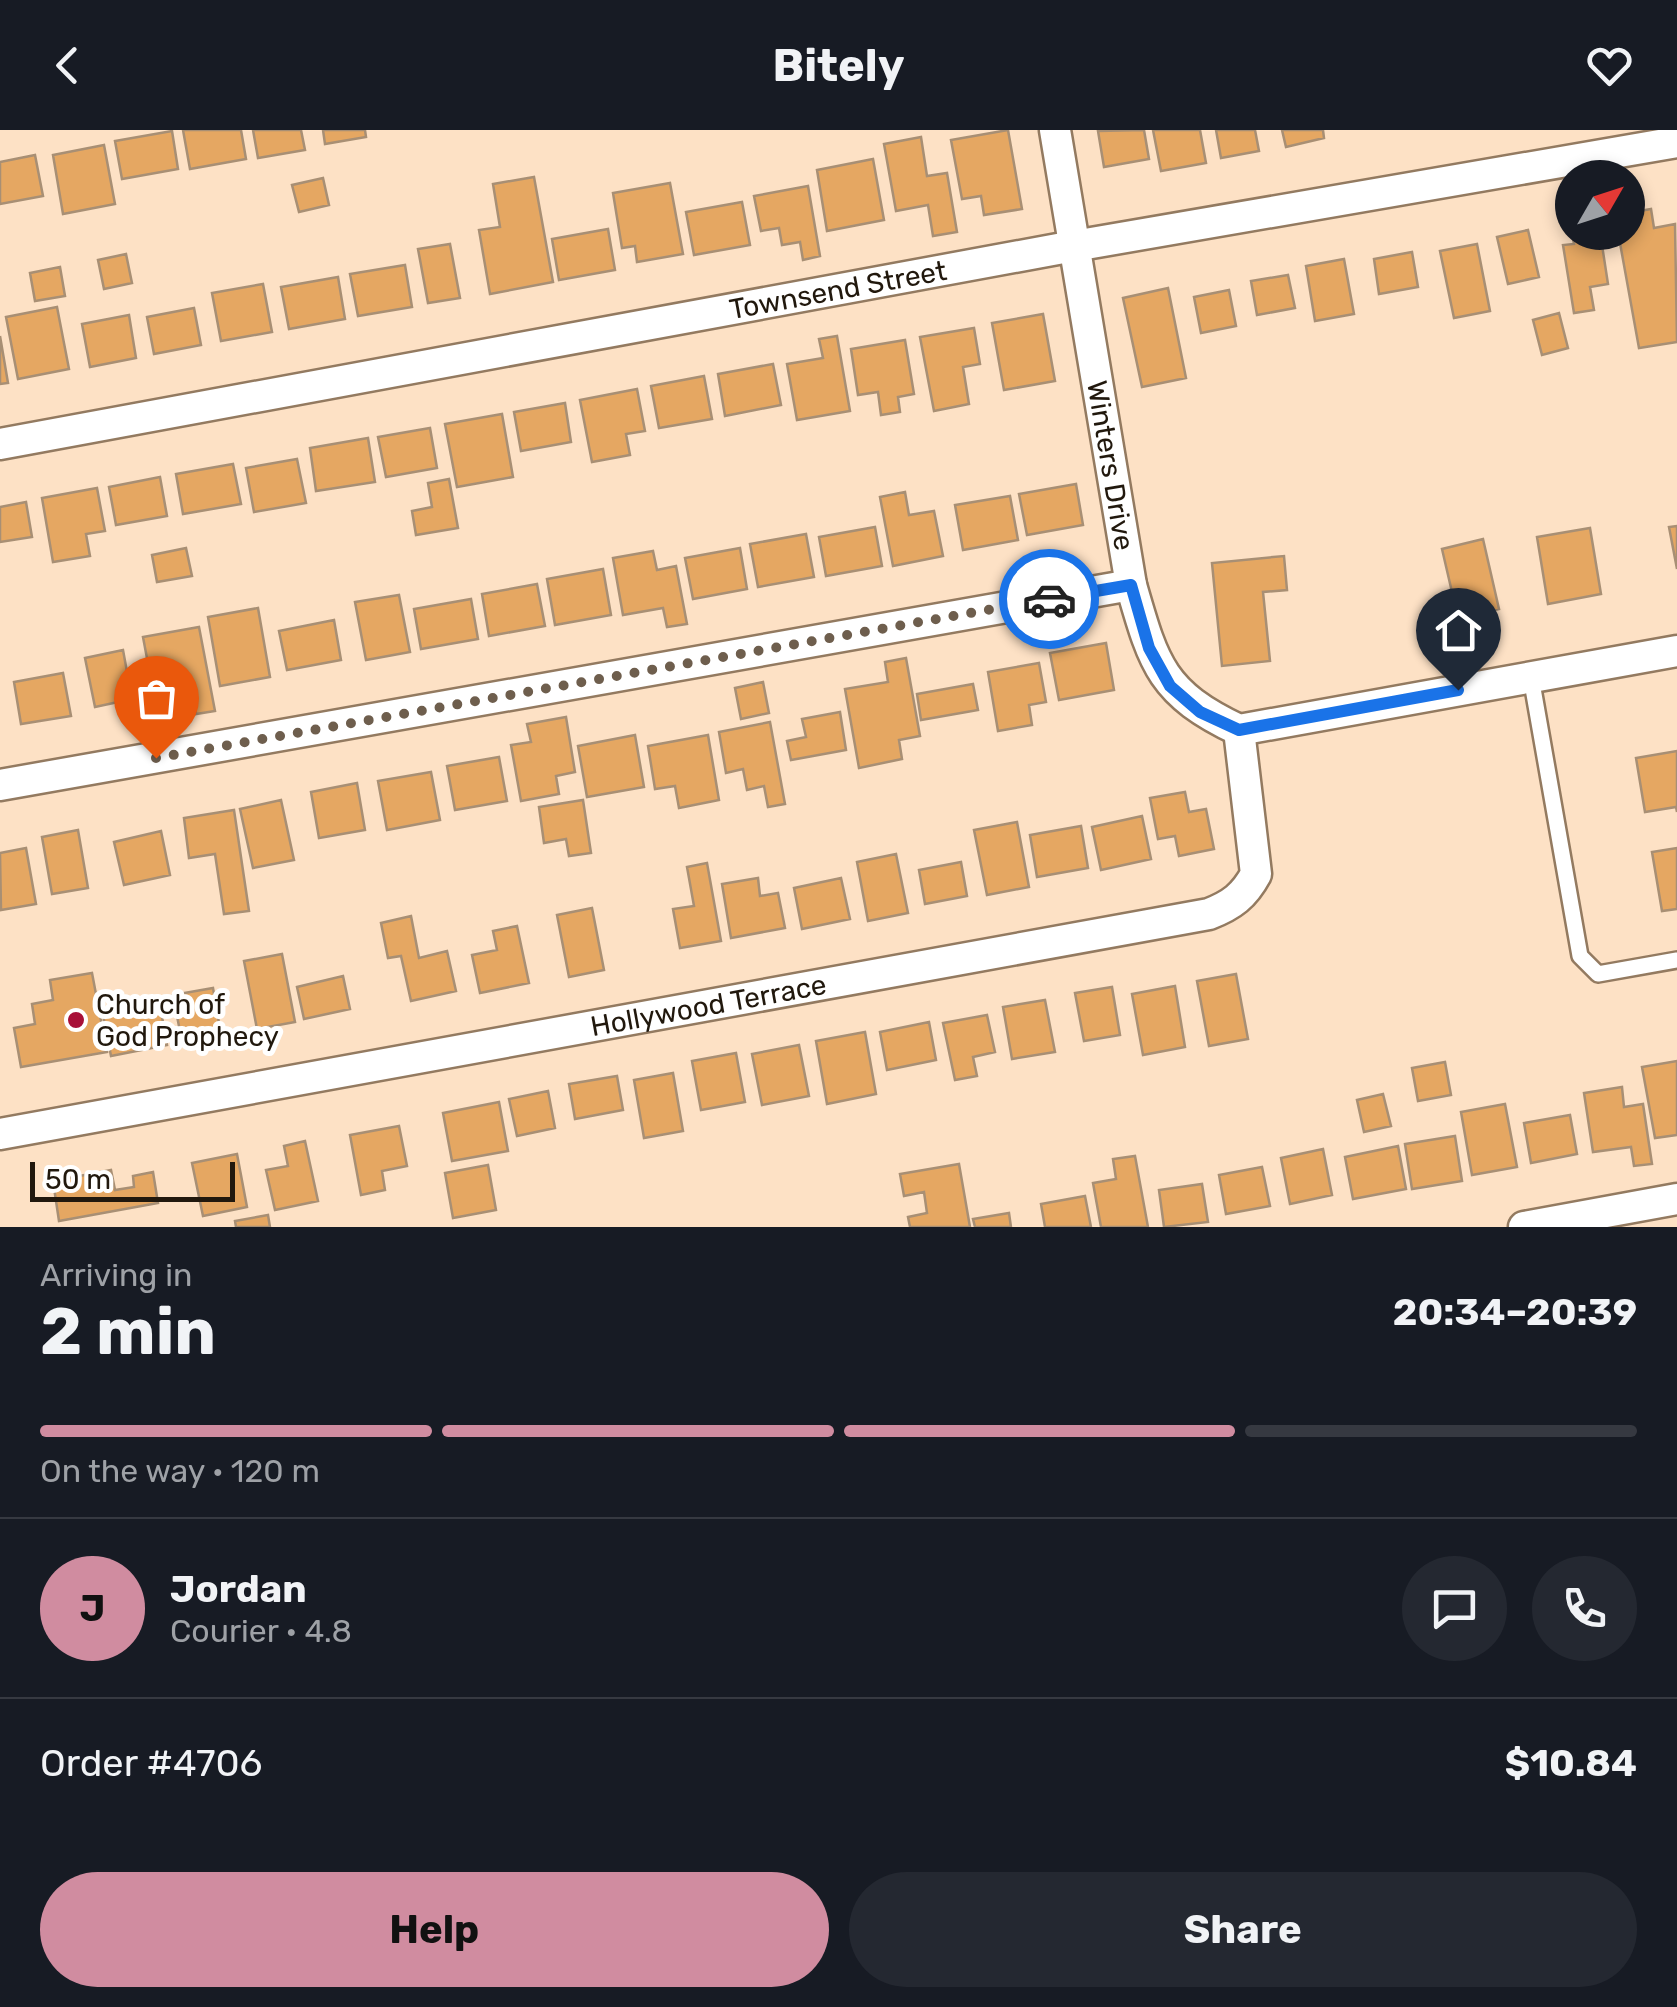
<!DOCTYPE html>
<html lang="en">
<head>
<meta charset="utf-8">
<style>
	body { margin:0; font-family:Rubik,sans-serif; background:#242831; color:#f1f3f6; height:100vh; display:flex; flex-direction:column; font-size:38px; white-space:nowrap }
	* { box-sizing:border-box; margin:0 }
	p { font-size:32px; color:#9ea1a6 }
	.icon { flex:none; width:55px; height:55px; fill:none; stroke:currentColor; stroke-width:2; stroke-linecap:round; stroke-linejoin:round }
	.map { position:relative; height:1097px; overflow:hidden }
	.panel { display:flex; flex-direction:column; background:#171b24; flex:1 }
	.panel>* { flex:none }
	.needle { width:65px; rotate:51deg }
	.fabs { position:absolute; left:1555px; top:30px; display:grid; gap:20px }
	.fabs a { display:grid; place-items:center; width:90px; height:90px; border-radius:50%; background:#171b24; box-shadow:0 5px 15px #0003; font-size:50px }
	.scale { position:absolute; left:30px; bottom:25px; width:205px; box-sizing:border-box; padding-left:10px; border:5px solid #21180d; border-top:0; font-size:28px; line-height:35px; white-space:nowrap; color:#21180d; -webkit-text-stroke:8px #fff; paint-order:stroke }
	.pin { position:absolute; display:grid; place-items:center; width:85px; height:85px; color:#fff; margin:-102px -42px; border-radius:50% 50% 50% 0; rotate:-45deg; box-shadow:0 0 10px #0007 }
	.pin .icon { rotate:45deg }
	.courier { position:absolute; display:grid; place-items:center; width:100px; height:100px; margin:-50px; border:8px solid #1a73e8; border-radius:50%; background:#fff; color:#222; box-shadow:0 2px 12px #0007 }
	.head em { font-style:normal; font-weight:700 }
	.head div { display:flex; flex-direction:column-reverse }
	.head { display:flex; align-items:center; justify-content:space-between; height:170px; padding:0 40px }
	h1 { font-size:65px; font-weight:700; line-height:75px }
	.bar { display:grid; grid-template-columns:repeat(4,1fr); gap:15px 10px; align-content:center; height:120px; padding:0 40px }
	.bar i { height:12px; border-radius:8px; background:#363941 }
	.bar .on { background:#d08ca0 }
	.bar p { grid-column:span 4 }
	.line { display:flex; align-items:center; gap:25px; padding:0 40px; border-top:2px solid #363941 }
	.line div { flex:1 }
	.round { display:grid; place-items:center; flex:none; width:105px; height:105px; border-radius:52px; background:#242831 }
	.action { display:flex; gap:20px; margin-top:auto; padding:20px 40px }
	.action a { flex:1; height:115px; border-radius:60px; background:#d08ca0; color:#111; font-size:40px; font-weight:700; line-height:115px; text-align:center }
	.action a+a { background:#242831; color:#f1f3f6 }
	header { display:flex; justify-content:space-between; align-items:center; height:130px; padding:0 40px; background:#171b24; font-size:45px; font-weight:700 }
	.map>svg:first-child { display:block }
</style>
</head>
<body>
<header><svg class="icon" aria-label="back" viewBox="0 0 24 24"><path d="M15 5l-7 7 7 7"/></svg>Bitely<svg class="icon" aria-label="heart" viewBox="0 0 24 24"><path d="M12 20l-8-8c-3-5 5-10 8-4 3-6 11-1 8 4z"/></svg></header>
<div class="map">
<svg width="1677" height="1097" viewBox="0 0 1677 1097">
	<rect width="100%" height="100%" fill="#fde1c5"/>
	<path fill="#e5a762" stroke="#a88f74" stroke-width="2.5" d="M183 0H241L246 29 190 39Z
		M253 0H301L305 20 258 28Z
		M323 0H365L366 7 325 14Z
		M1008 0 1022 79 984 85 981 66 962 69 951 10Z
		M1144 0 1149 29 1104 37 1098 1Z
		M1153 0H1200L1206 33 1161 41Z
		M1216 0H1255L1259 21 1221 28Z
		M1282 0H1323L1324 8 1286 17Z
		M172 1 178 39 122 49 115 11Z
		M921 7 927 46 947 43 957 102 933 106 928 75 896 81 884 14Z
		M104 15 115 74 63 84 53 25Z
		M35 25 43 66 0 74V32Z
		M873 29 884 90 827 101 817 40Z
		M534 47 553 152 490 164 479 100 500 97 493 54Z
		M323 48 329 75 299 82 292 55Z
		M670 53 683 124 637 132 635 116 622 118 613 63Z
		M808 56 820 126 803 130 800 112 782 115 779 98 761 101 754 66Z
		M742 72 750 115 694 125 686 82Z
		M1651 79 1654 98 1675 94 1677 212 1639 218 1618 102H1628V83Z
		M1572 92V102H1600L1608 154 1590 157 1594 180 1574 183 1563 115 1574 114 1570 93Z
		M608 99 615 140 559 150 552 109Z
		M1528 100 1539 147 1508 154 1497 107Z
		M450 114 460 168 428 173 418 119Z
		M1477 114 1490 181 1454 188 1440 121Z
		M1412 122 1418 157 1379 164 1374 129Z
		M126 124 132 153 104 159 98 130Z
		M1344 129 1354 184 1315 191 1306 136Z
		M405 135 412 177 358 186 350 144Z
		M60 137 65 166 35 171 30 143Z
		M1288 145 1295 178 1257 185 1251 151Z
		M338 147 345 189 289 199 281 157Z
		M263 154 272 202 221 211 212 163Z
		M1168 158 1186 248 1142 257 1123 168Z
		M1229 160 1236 196 1201 203 1194 167Z
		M57 177 69 239 18 249 6 187Z
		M194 178 201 215 154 224 147 187Z
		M1559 183 1568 218 1542 225 1533 190Z
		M1043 184 1055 251 1004 260 992 193Z
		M129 185 136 228 90 237 82 194Z
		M974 198 980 234 963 237 969 274 934 281 920 207Z
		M0 206 8 253 0 254Z
		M837 206 850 281 797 290 787 234 823 228 819 209Z
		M905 210 914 264 898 267 900 282 881 285 878 262 858 265 851 219Z
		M773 234 781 275 725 286 718 244Z
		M704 246 712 289 659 298 651 256Z
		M637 259 645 301 626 304 630 325 592 332 580 270Z
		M565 273 571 312 521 321 514 282Z
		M502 284 513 347 457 357 445 294Z
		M430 298 437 338 386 347 378 307Z
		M368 308 375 352 316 361 310 318Z
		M297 329 306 373 254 382 246 338Z
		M233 334 241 374 183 384 176 344Z
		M160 347 167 386 116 395 109 357Z
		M449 349 458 398 416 405 412 381 432 377 428 353Z
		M1076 354 1083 395 1027 405 1019 364Z
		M97 358 105 401 86 404 90 426 53 432 42 368Z
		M905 362 909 385 934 381 943 426 893 436 880 367Z
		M1010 366 1018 410 963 420 955 375Z
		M26 372 32 407 0 412V377Z
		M1677 396V439L1669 397Z
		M875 397 882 436 826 446 819 407Z
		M1590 398 1601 464 1548 474 1537 407Z
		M806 404 814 447 758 457 750 414Z
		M1483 409 1499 479 1458 488 1442 419Z
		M186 418 192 446 157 452 152 425Z
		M740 418 747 459 693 469 685 428Z
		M653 421 657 440 676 436 687 494 667 497 663 478 623 485 613 428Z
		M1284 426 1287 460 1263 462 1270 531 1222 536 1212 433Z
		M603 439 611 485 555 495 547 449Z
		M537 454 545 496 489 506 482 464Z
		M399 465 410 522 366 530 355 472Z
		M471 469 478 509 421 519 414 479Z
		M258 478 270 547 220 556 208 487Z
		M334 490 341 530 287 540 279 501Z
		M199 497 215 581 196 584 192 563 155 571 143 507Z
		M1106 513 1114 560 1059 570 1050 523Z
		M123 520 132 569 95 577 85 528Z
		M906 528 920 606 899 610 902 629 859 638 845 559 888 552 885 532Z
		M1039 533 1046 572 1029 575 1032 595 998 601 988 542Z
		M63 543 71 586 21 594 14 552Z
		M763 552 769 583 741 589 735 558Z
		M973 554 978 580 921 590 917 564Z
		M840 582 846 620 791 630 787 611 806 607 802 589Z
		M566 587 575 642 556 646 559 664 521 671 511 615 531 612 527 594Z
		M770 592 785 674 768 677 764 656 747 660 743 639 726 643 719 602Z
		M635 605 644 657 587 667 578 616Z
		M708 605 719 670 679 678 675 656 655 659 648 616Z
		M1677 621V682L1676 677 1645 682 1636 628Z
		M499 627 507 671 455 680 447 636Z
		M431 642 440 690 387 700 378 651Z
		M357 653 365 700 319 708 311 662Z
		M1185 662 1189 682 1206 679 1214 719 1179 726 1175 706 1158 709 1150 668Z
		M281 670 294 730 253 738 240 679Z
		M583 670 591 723 569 726 566 709 544 713 539 677Z
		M234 680 249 781 224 784 215 724 189 728 184 688Z
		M1142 686 1151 729 1101 740 1092 697Z
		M1017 692 1029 757 987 765 974 700Z
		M1081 696 1088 738 1037 747 1030 705Z
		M78 700 88 758 52 764 42 707Z
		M161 701 170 745 124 755 114 712Z
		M26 718 36 774 1 780 0 723Z
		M1677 718V779L1662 781 1652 722Z
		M896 724 908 783 868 791 857 732Z
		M961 732 967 766 925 774 919 740Z
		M707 733 721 811 680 818 673 779 694 776 687 737Z
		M758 748 760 766 778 763 785 798 731 808 722 754Z
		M841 748 850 789 802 799 794 758Z
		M592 778 604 840 569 847 557 785Z
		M411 786 419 828 447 821 456 861 411 871 401 826 388 828 381 793Z
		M517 796 529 853 480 863 472 825 497 820 493 801Z
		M282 824 295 892 257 899 244 831Z
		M92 843 107 922 21 937 14 898 35 894 32 874 53 870 50 850Z
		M1236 844 1248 909 1209 916 1197 851Z
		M343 846 350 879 304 889 297 857Z
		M1175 856 1185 917 1143 925 1132 864Z
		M1112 857 1120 905 1084 911 1075 863Z
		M213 858 221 905 182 912 173 865Z
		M159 870 167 915 111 926 102 880Z
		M1045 870 1055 922 1012 929 1003 877Z
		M987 885 995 922 973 927 977 946 955 950 943 893Z
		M929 892 936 930 887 940 880 902Z
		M865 902 876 964 827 974 816 911Z
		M799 915 809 966 762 975 752 924Z
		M736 923 745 972 701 980 692 931Z
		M1677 931V1005L1655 1008 1642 937Z
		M1445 932 1451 965 1418 971 1412 938Z
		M673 943 683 1001 644 1008 634 950Z
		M617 946 623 980 575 989 569 954Z
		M1622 957 1624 977 1643 974 1652 1034 1634 1036 1631 1017 1593 1022 1584 963Z
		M548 961 555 998 517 1006 509 969Z
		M1383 964 1391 996 1364 1002 1357 970Z
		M499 972 508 1021 452 1031 443 983Z
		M1505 974 1517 1037 1472 1045 1461 982Z
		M1570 985 1577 1024 1531 1033 1524 993Z
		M399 996 407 1036 382 1041 385 1060 361 1065 350 1005Z
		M1455 1006 1462 1051 1412 1059 1405 1014Z
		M305 1011 318 1071 275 1080 266 1040 288 1036 284 1016Z
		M1398 1016 1406 1059 1353 1069 1345 1027Z
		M1323 1019 1332 1065 1290 1074 1281 1028Z
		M237 1024 247 1077 203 1086 192 1033Z
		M1135 1026 1148 1097H1101L1093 1053 1116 1049 1113 1029Z
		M959 1034 970 1097H910L908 1087 927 1083 924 1062 904 1066 900 1044Z
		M488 1035 496 1080 453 1088 445 1043Z
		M1262 1037 1270 1076 1226 1084 1219 1045Z
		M111 1040 115 1060 134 1057 133 1046 153 1042 158 1073 59 1091 53 1051Z
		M1202 1054 1208 1092 1164 1097 1159 1060Z
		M1085 1066 1091 1097H1045L1041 1074Z
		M1009 1083 1011 1097H975L973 1089Z
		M268 1085 270 1097H236L235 1091Z"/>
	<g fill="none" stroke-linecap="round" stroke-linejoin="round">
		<defs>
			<path id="service" d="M1531 547 1580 826 1598 844 1677 830"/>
			<g id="minor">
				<path id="s1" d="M1055 0 1131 455C1154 535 1161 563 1239 600L1677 521"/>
				<path id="s2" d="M0 314 1074 116 1677 12"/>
				<path d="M0 655 1131 455"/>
				<path id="s3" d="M0 1004 1209 784C1232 775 1244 766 1256 744L1239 600"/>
				<path d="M1524 1097 1677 1069"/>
			</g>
		</defs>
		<use href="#service" stroke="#937a60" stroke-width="20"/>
		<use href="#minor" stroke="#937a60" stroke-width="35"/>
		<use href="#service" stroke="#fff" stroke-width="15"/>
		<use href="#minor" stroke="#fff" stroke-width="30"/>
	</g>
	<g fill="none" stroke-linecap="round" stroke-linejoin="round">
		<path stroke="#6e5e4d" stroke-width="10" stroke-dasharray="0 18" d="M156 628 1049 469"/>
		<path stroke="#1a73e8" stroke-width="12" d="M1049 469 1131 455 1149 518 1170 556 1200 582 1239 600 1458 560"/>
	</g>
	<circle fill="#a80f38" stroke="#fff" stroke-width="4" cx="76" cy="890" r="10"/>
	<g text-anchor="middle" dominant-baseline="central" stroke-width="10" stroke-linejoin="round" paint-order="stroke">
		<g font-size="28" fill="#21180d" stroke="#fff">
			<text stroke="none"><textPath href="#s2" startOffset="852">Townsend Street</textPath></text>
			<text stroke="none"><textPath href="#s1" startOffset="340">Winters Drive</textPath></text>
			<text stroke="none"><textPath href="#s3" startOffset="720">Hollywood Terrace</textPath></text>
		</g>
		<g font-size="28" fill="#21180d" stroke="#fff" text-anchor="start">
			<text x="96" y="874">Church of<tspan x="96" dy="32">God Prophecy</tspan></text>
		</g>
	</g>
</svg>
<div class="fabs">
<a><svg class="needle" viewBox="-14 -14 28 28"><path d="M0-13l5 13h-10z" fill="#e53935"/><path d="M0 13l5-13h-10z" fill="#9ea1a6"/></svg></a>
</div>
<div class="scale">50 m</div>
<div class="pin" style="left:156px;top:628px;background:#ea580c"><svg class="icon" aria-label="bag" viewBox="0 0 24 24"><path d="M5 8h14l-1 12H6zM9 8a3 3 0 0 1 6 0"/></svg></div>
<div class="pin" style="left:1458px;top:560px;background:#1f2937"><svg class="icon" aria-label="home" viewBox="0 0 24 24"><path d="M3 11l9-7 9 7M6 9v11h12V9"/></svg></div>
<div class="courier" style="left:1049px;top:469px"><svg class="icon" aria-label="car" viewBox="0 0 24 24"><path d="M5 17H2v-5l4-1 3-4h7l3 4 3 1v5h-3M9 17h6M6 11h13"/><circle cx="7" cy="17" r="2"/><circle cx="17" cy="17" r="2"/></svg></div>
</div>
<section class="panel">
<div class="head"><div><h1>2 min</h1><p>Arriving in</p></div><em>20:34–20:39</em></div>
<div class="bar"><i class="on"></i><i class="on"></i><i class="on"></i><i></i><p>On the way · 120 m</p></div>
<div class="line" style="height:180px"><b class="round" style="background:#d08ca0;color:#111">J</b><div><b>Jordan</b><p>Courier · 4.8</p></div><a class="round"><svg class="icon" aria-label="chat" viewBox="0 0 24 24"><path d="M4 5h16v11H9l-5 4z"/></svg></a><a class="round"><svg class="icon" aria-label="phone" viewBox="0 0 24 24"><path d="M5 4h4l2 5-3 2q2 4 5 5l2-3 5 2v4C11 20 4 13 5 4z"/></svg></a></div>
<div class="line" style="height:130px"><div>Order #4706</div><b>$10.84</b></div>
<div class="action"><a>Help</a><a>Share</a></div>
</section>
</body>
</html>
